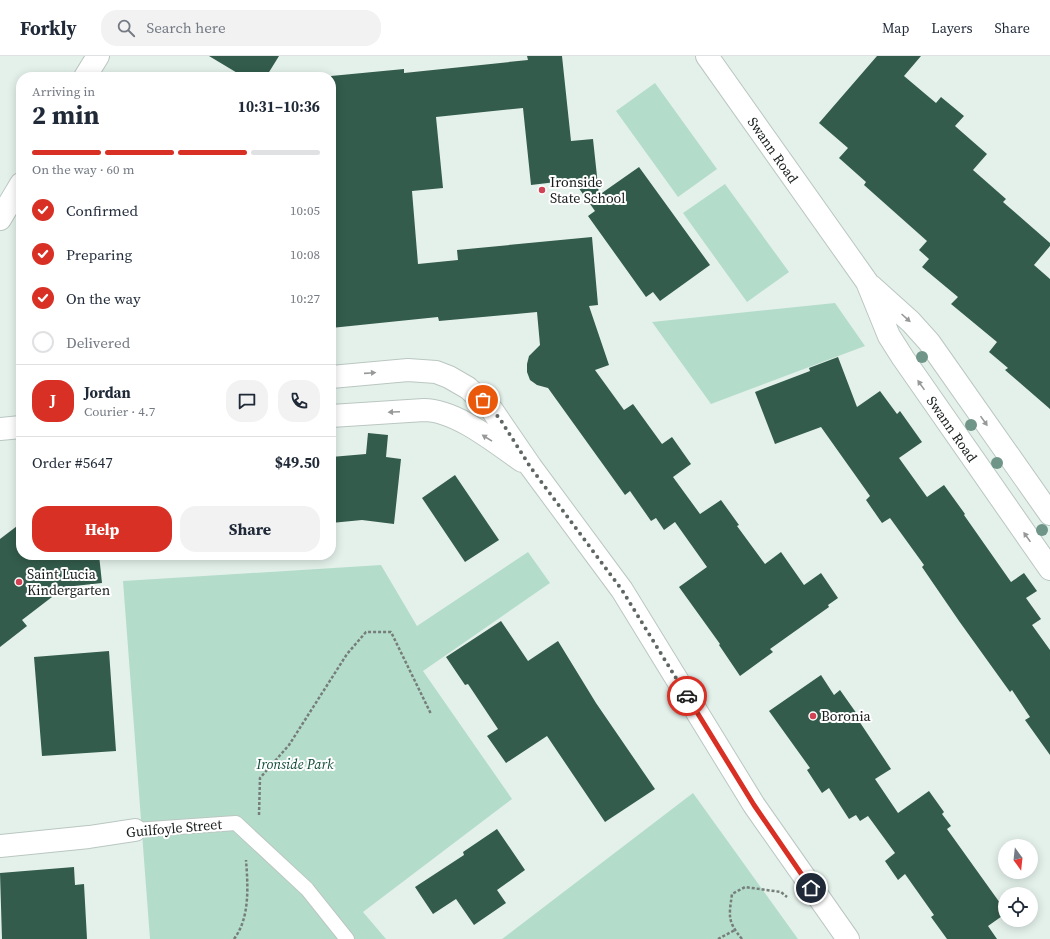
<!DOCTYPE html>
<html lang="en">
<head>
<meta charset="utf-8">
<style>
	body { margin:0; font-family:"Source Serif 4",serif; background:#f2f2f3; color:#1f2937; height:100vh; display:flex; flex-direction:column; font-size:15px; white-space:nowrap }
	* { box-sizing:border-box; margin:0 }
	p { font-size:13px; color:#747a83 }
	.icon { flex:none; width:22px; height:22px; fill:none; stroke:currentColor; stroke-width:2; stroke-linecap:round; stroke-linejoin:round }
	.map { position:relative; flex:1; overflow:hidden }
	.sheet { position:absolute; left:16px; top:16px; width:320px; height:488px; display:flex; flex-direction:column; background:#fff; border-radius:16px; box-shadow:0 2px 10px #0003 }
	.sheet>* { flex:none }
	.needle { width:26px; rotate:165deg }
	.controls { position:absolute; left:998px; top:783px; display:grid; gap:8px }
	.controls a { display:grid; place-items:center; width:40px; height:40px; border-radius:50%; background:#fff; box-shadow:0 2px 10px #0003; font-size:20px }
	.pin { position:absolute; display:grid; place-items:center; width:34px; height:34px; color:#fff; margin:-17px; border:2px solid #fff; border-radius:50%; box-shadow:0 1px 4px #0007 }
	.courier { position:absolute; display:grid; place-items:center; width:40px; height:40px; margin:-20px; border:3px solid #d93025; border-radius:50%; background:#fff; color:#222; box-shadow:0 1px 5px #0007 }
	.summary em { font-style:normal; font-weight:700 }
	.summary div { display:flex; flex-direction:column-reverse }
	.summary { display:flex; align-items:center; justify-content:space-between; height:68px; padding:0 16px }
	h1 { font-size:26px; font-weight:700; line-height:30px }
	.bar { display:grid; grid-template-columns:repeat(4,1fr); gap:6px 4px; align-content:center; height:48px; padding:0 16px }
	.bar i { height:5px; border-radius:3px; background:#e0e1e3 }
	.bar .on { background:#d93025 }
	.bar p { grid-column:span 4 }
	.line { display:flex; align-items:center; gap:10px; padding:0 16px; border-top:1px solid #e0e1e3 }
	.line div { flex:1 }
	.round { display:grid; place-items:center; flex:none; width:42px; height:42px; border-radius:16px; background:#f2f2f3 }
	ol { padding:0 16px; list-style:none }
	li { display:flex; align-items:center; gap:12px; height:44px }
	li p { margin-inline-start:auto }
	li .icon { padding:4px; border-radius:50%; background:#d93025; color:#fff; stroke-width:4 }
	li:last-child { color:#747a83 }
	li i { width:22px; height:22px; border:2px solid #e0e1e3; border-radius:50% }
	.action { display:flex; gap:8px; margin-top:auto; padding:8px 16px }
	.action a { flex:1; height:46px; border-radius:16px; background:#d93025; color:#fff; font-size:16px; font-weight:700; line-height:46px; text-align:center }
	.action a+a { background:#f2f2f3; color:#1f2937 }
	header { display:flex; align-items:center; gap:24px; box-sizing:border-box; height:56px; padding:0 20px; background:#fff; border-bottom:1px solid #e0e1e3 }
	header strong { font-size:19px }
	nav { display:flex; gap:22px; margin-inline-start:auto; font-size:14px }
	.search { width:280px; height:36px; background:#f2f2f3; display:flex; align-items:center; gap:10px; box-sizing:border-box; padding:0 14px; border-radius:16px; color:#747a83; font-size:15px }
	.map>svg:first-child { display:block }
</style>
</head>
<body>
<header>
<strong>Forkly</strong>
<div class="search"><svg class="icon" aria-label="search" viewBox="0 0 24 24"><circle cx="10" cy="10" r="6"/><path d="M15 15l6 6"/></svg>Search here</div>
<nav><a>Map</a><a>Layers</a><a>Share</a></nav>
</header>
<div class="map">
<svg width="1050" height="883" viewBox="0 0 1050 883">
	<rect width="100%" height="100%" fill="#e4f1eb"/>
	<path fill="#b4dccb" d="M655 27 717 113 678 141 616 55Z
		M725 128 789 216 747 246 683 157Z
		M835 247 865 290 711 348 652 266Z
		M528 496 550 527 423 615 512 743 363 856 386 883H150L123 525 381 509 417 570Z
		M693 737 798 883H502Z"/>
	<path fill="#335c4c" d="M209 0H279L266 21H244Z
		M527 0H562L571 85 593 83 599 139 639 111 710 209 660 245 653 236 646 241 588 160 595 155 573 124 531 129 523 52 436 61 443 132 412 135 418 208 458 204 457 194 592 181 598 249 589 250 609 309 595 314 624 354 633 348 662 388 672 381 691 408 673 421 700 458 721 444 739 469 737 470 765 508 781 496 804 529 821 517 838 542 828 549 829 551 770 593 773 596 740 620 719 589 720 588 679 531 707 511 675 466 664 474 656 462 651 465 630 435 625 439 548 332 537 329 530 324 527 316V308L529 300 540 289 537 256 439 265 438 261 331 272V20L404 13V17L528 4Z
		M877 0H921L904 20 936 47 941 41 964 60 955 70 987 98 973 114 1006 143 1003 146 1050 187V190L1034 209 1050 223V353L1005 314 1008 312 989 296 997 286 951 248 958 241 922 211 929 203 919 194 927 185 864 129 866 126 839 102 848 92 819 67Z
		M838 301 857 351 880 335 897 358 900 355 922 386 899 402 927 441 944 429 965 458 964 459 1011 526 1024 517 1037 535 1026 542 1041 563 1032 569 1050 594V699L1025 664 1030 661 1012 634 1010 636 959 565 922 511 924 509 890 462 882 467 866 444 870 440 821 371 775 388 755 336 810 315 809 312Z
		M368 377 388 379 386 401 401 403 394 468 362 464 331 467V401L366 398Z
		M455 419 499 484 465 506 422 442Z
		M21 467V499H99L102 527 65 531 22 564 27 570 0 591V483Z
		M501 565 528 605 558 585 596 647 655 733 605 766 547 680 506 707 487 680 498 673 468 628 465 629 446 601Z
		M109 595 116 695 42 700 34 601Z
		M821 619 834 639 840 634 857 658 855 659 891 713 875 723 898 757 929 735 944 756 942 758 951 770 947 773 1005 854V858L988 870 997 883H947L931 861 934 859 905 818 898 824 885 805 895 797 868 760 860 765 856 759 849 763 829 732 822 737 807 714 810 712 769 655Z
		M497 773 525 814 497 834 506 847 474 869 456 843 433 858 415 831 464 799 463 796Z
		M74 811 75 829 84 828 87 883H2L0 817Z"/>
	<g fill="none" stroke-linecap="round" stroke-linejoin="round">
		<defs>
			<path id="service" d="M135 774 236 767 307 833 347 883"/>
			<path id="minor" d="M85 21 98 0
				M0 163 21 128
				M331 321 408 314 436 316 449 321 468 332 492 354 531 411 622 534 754 749 848 883
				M331 360 424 354C456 354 496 387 522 405
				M0 373 21 371
				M0 790 89 781 135 774"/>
			<path id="secondary" d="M707 0 867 226 889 280 903 302 1050 513
				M871 230 911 266 929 286 1050 458"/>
		</defs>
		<use href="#service" stroke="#bac7c1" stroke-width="16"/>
		<use href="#minor" stroke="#bac7c1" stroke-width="24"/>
		<use href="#secondary" stroke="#bac7c1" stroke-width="24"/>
		<path stroke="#757e7a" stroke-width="2.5" stroke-dasharray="3 2" stroke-linecap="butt" d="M259 759 260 722 289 689 347 598 366 576H391L431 658
			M234 883C250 862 248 830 246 804
			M718 883 735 874
			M742 883C727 865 729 860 732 838L745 831 781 836 787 841"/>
		<use href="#service" stroke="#fff" stroke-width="14"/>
		<use href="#minor" stroke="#fff" stroke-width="22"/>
		<use href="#secondary" stroke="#fff" stroke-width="22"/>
	</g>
	<g fill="#6f9588">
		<circle cx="922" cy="301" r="6"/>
		<circle cx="971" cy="369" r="6"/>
		<circle cx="997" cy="407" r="6"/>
		<circle cx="1042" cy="474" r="6"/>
	</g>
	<defs><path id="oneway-solid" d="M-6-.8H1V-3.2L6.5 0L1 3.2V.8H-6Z"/></defs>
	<g fill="#979998">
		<use href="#oneway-solid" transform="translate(906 262) rotate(42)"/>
		<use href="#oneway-solid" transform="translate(370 317) rotate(-4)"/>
		<use href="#oneway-solid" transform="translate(921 329) rotate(-125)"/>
		<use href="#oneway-solid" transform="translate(394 356) rotate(177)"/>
		<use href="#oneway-solid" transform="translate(984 365) rotate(55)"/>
		<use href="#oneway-solid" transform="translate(487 382) rotate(-148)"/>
		<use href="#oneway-solid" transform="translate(1027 481) rotate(-125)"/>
	</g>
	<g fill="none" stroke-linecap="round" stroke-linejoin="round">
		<path stroke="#5f6763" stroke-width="4" stroke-dasharray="0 7.2" d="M483 344 500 363 531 412 622 534 687 640"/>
		<path stroke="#d93025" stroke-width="5" d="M687 640 754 749 811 832"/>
	</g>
	<g fill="#d24255" stroke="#fff" stroke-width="1.5">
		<circle cx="542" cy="134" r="4"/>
		<circle cx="19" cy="526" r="4"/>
		<circle cx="813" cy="660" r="4"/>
	</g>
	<g text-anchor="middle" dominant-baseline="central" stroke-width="4" stroke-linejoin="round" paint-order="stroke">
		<g font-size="14" fill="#171c1a" stroke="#fff">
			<text transform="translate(773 94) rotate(55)">Swann Road</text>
			<text transform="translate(952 373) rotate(55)">Swann Road</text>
			<text transform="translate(174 772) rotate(-5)">Guilfoyle Street</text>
		</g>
		<g font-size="14" fill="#171c1a" stroke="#fff" text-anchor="start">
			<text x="550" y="126">Ironside<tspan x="550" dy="16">State School</tspan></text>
			<text x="27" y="518">Saint Lucia<tspan x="27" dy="16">Kindergarten</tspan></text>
			<text x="821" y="660">Boronia</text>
		</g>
		<g font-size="14" font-style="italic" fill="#104a37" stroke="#fff">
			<text x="295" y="708">Ironside Park</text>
		</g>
	</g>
</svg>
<div class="controls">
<a><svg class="needle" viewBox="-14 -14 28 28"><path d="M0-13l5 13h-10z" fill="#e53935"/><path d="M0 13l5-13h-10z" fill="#747a83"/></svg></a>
<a><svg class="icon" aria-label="locate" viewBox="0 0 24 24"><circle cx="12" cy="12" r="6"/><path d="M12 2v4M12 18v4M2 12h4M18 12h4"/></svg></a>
</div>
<div class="pin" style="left:483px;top:344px;background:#ea580c"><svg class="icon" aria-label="bag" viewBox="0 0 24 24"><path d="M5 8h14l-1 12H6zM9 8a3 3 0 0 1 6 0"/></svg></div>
<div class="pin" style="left:811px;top:832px;background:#1f2937"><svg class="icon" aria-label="home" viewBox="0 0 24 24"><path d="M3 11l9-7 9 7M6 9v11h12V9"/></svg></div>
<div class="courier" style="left:687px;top:640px"><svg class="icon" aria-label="car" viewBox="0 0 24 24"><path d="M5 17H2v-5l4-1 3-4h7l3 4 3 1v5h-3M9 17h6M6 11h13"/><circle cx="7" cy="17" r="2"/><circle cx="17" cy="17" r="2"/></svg></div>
<section class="sheet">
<div class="summary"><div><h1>2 min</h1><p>Arriving in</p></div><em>10:31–10:36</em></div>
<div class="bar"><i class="on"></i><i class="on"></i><i class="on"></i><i></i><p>On the way · 60 m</p></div>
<ol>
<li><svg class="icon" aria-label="check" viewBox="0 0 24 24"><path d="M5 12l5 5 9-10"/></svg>Confirmed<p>10:05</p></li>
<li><svg class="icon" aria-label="check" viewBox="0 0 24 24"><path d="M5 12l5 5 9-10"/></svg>Preparing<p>10:08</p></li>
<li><svg class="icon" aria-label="check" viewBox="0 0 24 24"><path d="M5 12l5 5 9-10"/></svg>On the way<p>10:27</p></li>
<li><i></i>Delivered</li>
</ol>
<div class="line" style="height:72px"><b class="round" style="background:#d93025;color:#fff">J</b><div><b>Jordan</b><p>Courier · 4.7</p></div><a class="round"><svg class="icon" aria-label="chat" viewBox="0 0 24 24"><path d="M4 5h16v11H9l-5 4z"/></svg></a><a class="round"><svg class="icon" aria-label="phone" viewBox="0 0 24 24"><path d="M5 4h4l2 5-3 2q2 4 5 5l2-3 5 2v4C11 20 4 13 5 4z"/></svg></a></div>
<div class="line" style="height:52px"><div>Order #5647</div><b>$49.50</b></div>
<div class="action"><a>Help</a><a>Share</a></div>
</section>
</div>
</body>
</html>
